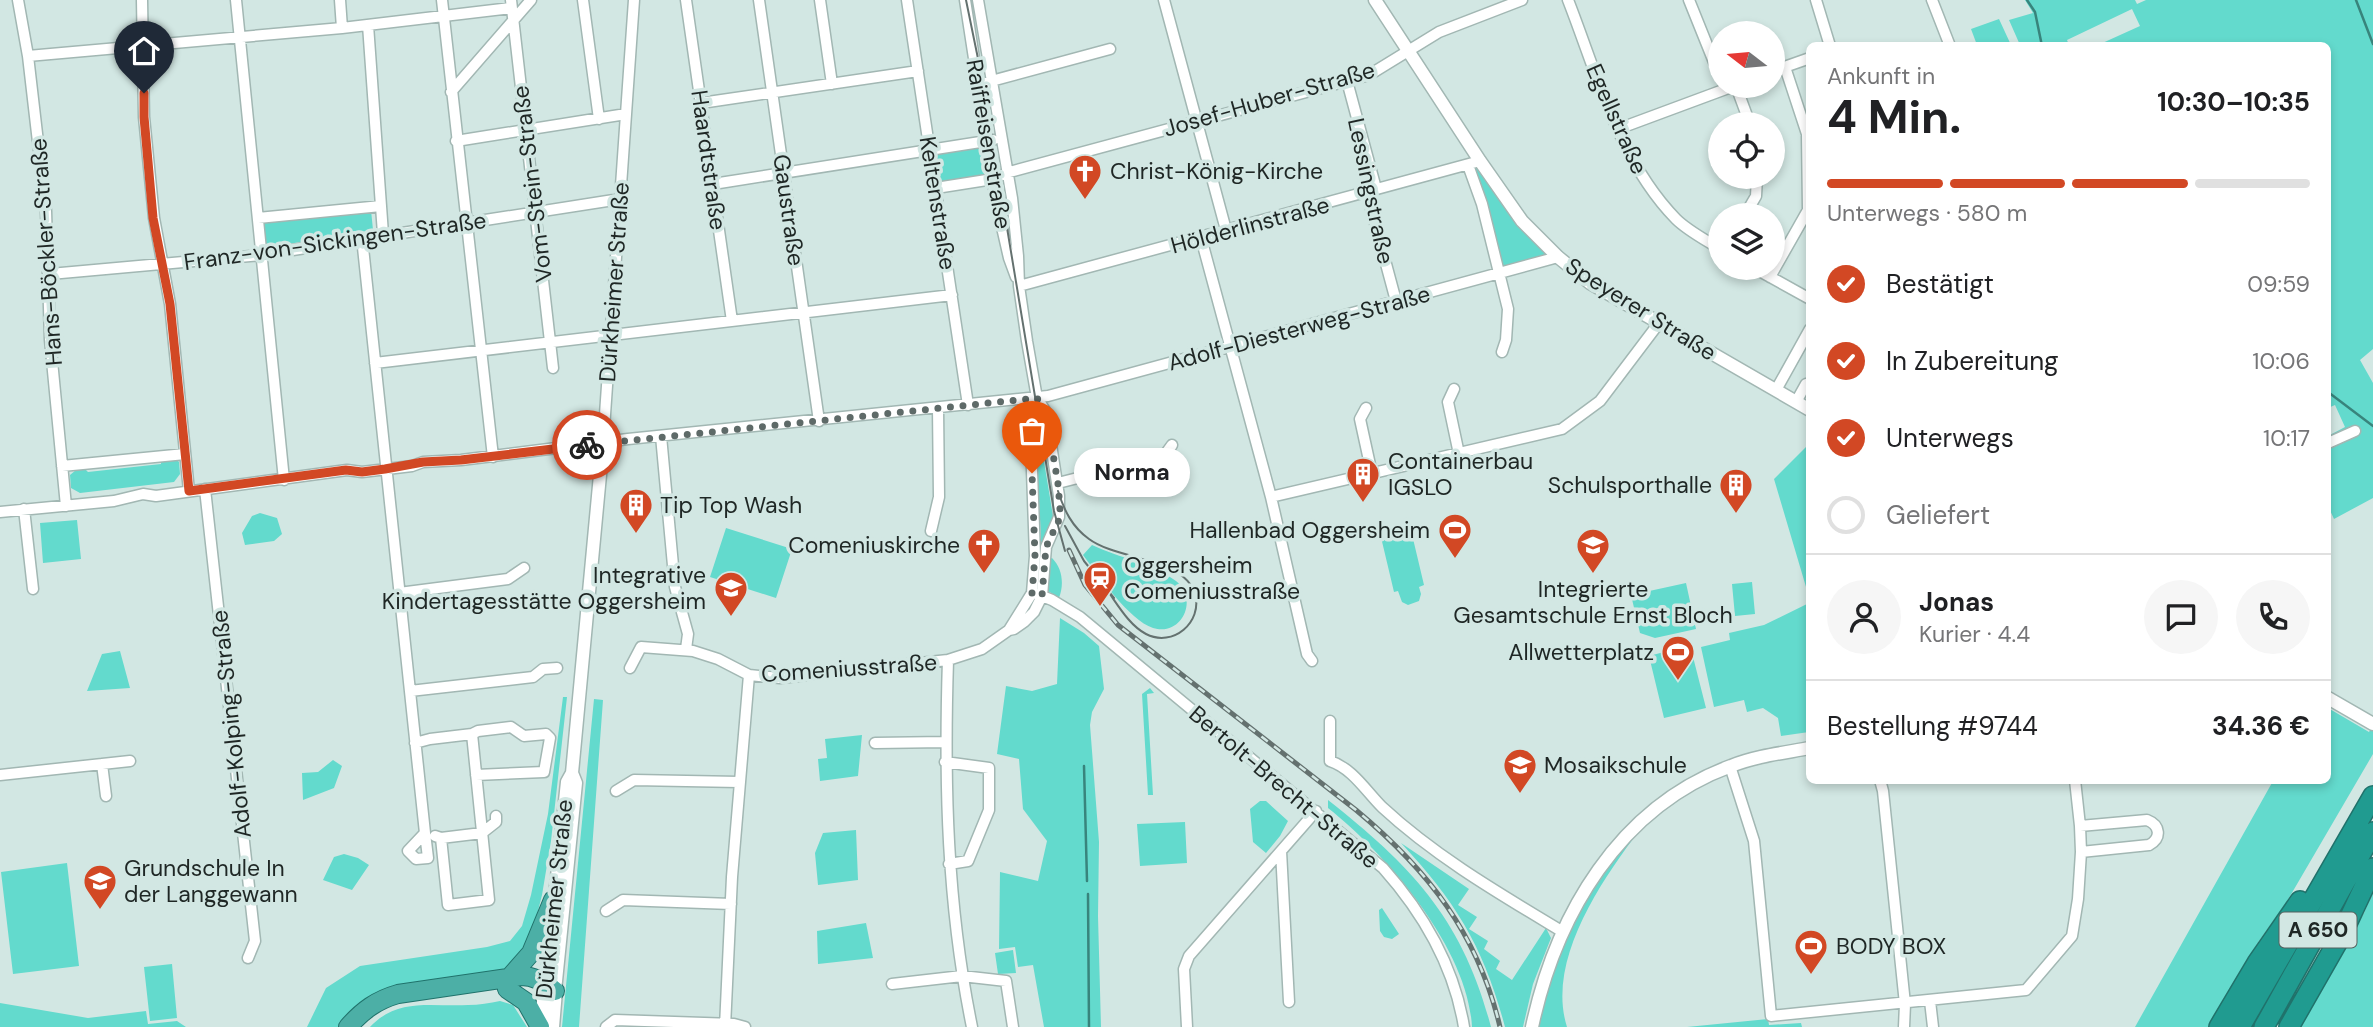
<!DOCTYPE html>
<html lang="de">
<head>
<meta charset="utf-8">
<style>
	body { margin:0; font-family:"DM Sans",sans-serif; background:#f6f6f6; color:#202124; height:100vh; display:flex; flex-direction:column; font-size:26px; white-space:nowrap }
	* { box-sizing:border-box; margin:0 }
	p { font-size:23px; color:#757577 }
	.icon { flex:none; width:38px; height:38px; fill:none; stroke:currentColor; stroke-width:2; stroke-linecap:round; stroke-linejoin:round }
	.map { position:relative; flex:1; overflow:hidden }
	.panel { position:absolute; left:1806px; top:42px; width:525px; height:742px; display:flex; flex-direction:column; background:#fff; border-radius:10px; box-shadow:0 4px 10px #0003 }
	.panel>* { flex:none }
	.needle { width:46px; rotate:286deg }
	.controls { position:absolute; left:1708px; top:21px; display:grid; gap:14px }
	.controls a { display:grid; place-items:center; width:77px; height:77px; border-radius:50%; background:#fff; box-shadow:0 4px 10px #0003; font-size:35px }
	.pin { position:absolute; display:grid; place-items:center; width:60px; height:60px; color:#fff; margin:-72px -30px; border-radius:50% 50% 50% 0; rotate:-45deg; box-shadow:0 0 7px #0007 }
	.pin .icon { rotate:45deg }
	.courier { position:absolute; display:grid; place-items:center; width:70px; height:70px; margin:-35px; border:5px solid #d24824; border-radius:50%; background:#fff; color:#222; box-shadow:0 2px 9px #0007 }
	.bubble { position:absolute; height:49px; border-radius:24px; background:#fff; box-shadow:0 4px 10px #0003; font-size:23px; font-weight:700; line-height:49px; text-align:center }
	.summary em { font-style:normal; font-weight:700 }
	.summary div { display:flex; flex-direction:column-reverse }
	.summary { display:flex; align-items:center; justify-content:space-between; height:119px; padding:0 21px }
	h1 { font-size:46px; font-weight:700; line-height:52px }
	.bar { display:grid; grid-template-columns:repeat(4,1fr); gap:10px 7px; align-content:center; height:84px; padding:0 21px }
	.bar i { height:9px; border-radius:5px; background:#e0e0e0 }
	.bar .current { background:#d24824 }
	.bar p { grid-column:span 4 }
	.line { display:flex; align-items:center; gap:18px; padding:0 21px; border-top:2px solid #e0e0e0 }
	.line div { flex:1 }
	.round { display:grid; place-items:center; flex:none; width:74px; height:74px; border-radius:37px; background:#f6f6f6 }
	ol { padding:0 21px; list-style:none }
	li { display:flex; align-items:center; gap:21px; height:77px }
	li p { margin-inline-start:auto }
	li .icon { padding:7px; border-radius:50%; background:#d24824; color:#fff; stroke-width:4 }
	li:last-child { color:#757577 }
	li i { width:38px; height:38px; border:4px solid #e0e0e0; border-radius:50% }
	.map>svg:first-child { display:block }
</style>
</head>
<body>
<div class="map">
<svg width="2373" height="1027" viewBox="0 0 2373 1027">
	<rect width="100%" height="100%" fill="#d2e7e3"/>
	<path fill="#63dacd" d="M2025 0H2135L2137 4 2146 0H2373V349L2360 360 2373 383V498L2334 519 2328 506V436L2345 427 2335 405 2328 408V46L2098 45 2140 26 2132 9 2067 40 2069 45H2020L2009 20 2033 13Z
		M1999 19 2011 45H1977L1971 29Z
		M980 145 985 178 938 185 933 152Z
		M1479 164 1553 256 1502 270 1472 167Z
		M371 210 373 230 264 248 261 222Z
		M1035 425H1038L1054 522 1042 553H1039L1038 543 1041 538Z
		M1809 444V597L1774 479Z
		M177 460 179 462 180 474 174 482 80 493 71 488 70 475 76 470 85 469 88 472 161 464V461Z
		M260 513 277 518 282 534 274 541 245 545 242 533 252 516Z
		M77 520 81 559 43 563 40 523Z
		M1410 526 1424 585 1419 587 1421 594 1419 601 1408 605 1402 602 1398 591 1394 592 1380 533Z
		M726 528 792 549 776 598 710 577Z
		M1092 545C1119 558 1151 563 1176 581 1199 599 1182 637 1153 628 1129 620 1098 575 1083 555Z
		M1052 558C1063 569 1064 585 1059 598L1048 591 1049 559Z
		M1752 582 1755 614 1735 616 1732 584Z
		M1686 583 1696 629 1655 638 1640 633 1631 595Z
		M1809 603V732L1781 736 1778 718 1763 708 1747 712 1744 700 1714 707 1701 647 1730 640 1729 633 1764 625Z
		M1060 618 1084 633 1099 646 1104 689 1092 712 1090 725 1099 842 1098 916 1101 1027H1044L1033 965 1018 967 1015 947 999 949 1000 872 1038 881 1047 841 1023 809 1019 759 997 754 1006 686 1032 691 1057 684Z
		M1690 645 1706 708 1664 718 1649 656Z
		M120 651 130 688 87 691 102 654Z
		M1150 688 1154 693 1147 694 1153 795H1148L1142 694Z
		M563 697H567L551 841 542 895 533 931 524 952 508 971 397 991 344 1027H307L326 988 360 966 487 947 510 941 522 926 531 895 548 814Z
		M594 699 603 700 579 1027H562Z
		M2328 708 2369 732 2373 725V754L2286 903 2259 941 2208 1027H2135L2273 781 2328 780Z
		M862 735 858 776 820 781 818 759 827 758 825 739Z
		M333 760 342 766 334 788 303 800 302 773 318 772Z
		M1328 800C1413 867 1463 920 1491 1027H1472C1468 948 1387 855 1328 808Z
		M1260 801H1266L1288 821 1280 836 1266 853 1253 842 1250 809Z
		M1185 822 1187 863 1140 866 1137 824Z
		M856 830 858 880 818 885 815 853 823 833Z
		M1639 831C1601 881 1546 961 1567 1027H1539C1552 969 1573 910 1609 863 1618 851 1629 841 1639 831Z
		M1401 843 1469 889 1458 905 1477 917 1469 929 1488 941 1484 949 1500 961 1496 969 1512 980 1546 928 1551 938 1533 984 1523 1027H1505C1484 948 1457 903 1401 843Z
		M344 854 358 858 369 865 352 890 323 880 334 857Z
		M67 863 79 966 13 974 1 872Z
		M2373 892V1027H2300L2364 913Z
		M1382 908 1399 934 1392 939 1384 937 1380 931 1379 910Z
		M866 923 873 958 818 964 817 931Z
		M1013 950 1016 973 998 974 995 953Z
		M172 964 177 1018 150 1021 144 967Z
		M500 1001 513 1005 527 1027H370C398 997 431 1007 468 1005 479 1005 490 1003 500 1001Z
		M0 1003 88 1018 146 1011 148 1024 177 1021 186 1027H0Z
		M1768 1019 1769 1025 1801 1023 1802 1027H1687Z"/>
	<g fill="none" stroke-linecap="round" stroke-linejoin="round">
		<path stroke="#38847c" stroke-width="2.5" d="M2027 0 2035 12 2042 46
			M2356 0 2373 44
			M2328 392 2373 426
			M1084 766 1087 881
			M1088 894 1089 1027"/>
		<defs>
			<path id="minor" d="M18 0 28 56 46 211 50 340 66 506
				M142 0 144 117 154 218 170 304 189 491
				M236 0 284 480
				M340 0 342 28
				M442 0 493 457
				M511 0 553 368
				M583 0 599 119
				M686 0 732 321
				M759 0 819 421
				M820 0 832 84
				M907 0 968 405
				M965 0 996 201 1009 258 1016 277
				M978 0 1012 198 1018 256 1019 286 1027 341 1037 398 1046 412 1059 496V517L1046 547 1042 596 1034 612 1024 622 1014 629 1009 630
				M1164 0 1226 230
				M1568 0C1597 74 1619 161 1676 219 1688 231 1706 240 1720 249
				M1689 0 1720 77
				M1816 0 1830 46
				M1932 0 1950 46
				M368 25 383 234
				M28 56 342 28 511 8
				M1773 71 1810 58
				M1347 81 1375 185 1368 197 1396 301
				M984 83 1110 49
				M1736 86 1750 124
				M451 92 531 0
				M701 103 918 71
				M1618 129 1734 86
				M456 141 626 114
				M1468 165 1482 204 1508 309 1506 340 1502 352
				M713 184 993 140
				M936 188 993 179 1006 173 1369 75 1439 32 1522 0
				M1745 215 1756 196 1757 177
				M258 218 381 206
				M362 238 425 833 408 851 416 859 428 858 425 833
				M1201 238 1271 497 1307 654 1312 661
				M1754 268 1810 299
				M50 274 261 255 620 199
				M1770 277 1808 210 1807 134 1785 67
				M1019 286 1480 161
				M375 363 952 295
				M1454 389 1448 402 1459 454
				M1776 390 1810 329
				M1796 402 1806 384 1810 383
				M1366 408 1360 419 1372 474
				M661 436 675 587 688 634 686 649
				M603 443 634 0
				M2328 443 2355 431
				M62 466 185 454
				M1058 483 1164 456 1172 445
				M205 489 255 941 248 958
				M1271 497 1562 429 1600 401 1659 323
				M24 509 33 589
				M0 512 114 501 143 494 156 496 347 470 362 472 412 466 423 462 461 460 628 439 1048 396 1558 257
				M931 531 939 497 938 408
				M399 593 508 579 524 568
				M1037 594 1052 600 1080 617 1383 868C1424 914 1454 966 1464 1027
				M948 660C944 784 947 905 972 1027
				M630 668 641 647 693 651 718 659 749 675 780 678 948 660 982 649 1009 630 1032 593 1035 556 1030 415 1037 398
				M410 691 533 677 543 669 557 668
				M1330 721V761C1352 768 1366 791 1382 807 1436 857 1500 894 1563 932
				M472 734 478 731 511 727 524 736 546 734 550 738 544 772 476 775
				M415 743 430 739 472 734 489 900 448 905 441 838
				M875 743 945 742
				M945 762 989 768V810L968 861 949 864
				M102 764 106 796
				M1730 766 1754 841 1771 1016 2026 990 2072 936 2078 899 2081 852 2080 826 2075 780
				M0 775 130 761
				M1880 780 1883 791 1905 1004 1904 1027
				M616 791 634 780 739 782
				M2080 826 2147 820C2160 825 2162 838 2149 845L2081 852
				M435 836 441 838 482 833 496 822V816
				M1281 851 1289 1002
				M606 911 623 900 731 904
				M892 984 962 976 1006 981 1013 1027
				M1930 1001 1933 1027
				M606 1027 615 1020 734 1024 745 1027
				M725 1027 732 877 749 675
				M1187 1027 1184 969 1189 956 1316 811"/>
			<path id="tertiary" d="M1375 0 1480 161 1522 221 1558 257 1590 283 1810 410
				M577 446 601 466
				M2328 698 2373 724
				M546 982 567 782 572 773 603 443
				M555 991 576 783 572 773
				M1532 1027C1556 915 1619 807 1731 766 1756 756 1783 753 1810 748"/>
			<path id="secondary" d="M541 1027 546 982
				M552 1027 555 991"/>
			<path id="trunk" d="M509 978 531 953 553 900
				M507 989 526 1002 540 1027
				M348 1027C363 1010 377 1000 398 994L521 976C535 976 545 982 555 991"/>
			<path id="motorway" d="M2219 1027 2257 963 2300 901
				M2240 1027 2373 796
				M2264 1027 2373 832
				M2289 1027 2342 934 2373 868"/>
		</defs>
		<use href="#minor" stroke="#a2b7b3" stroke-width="13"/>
		<use href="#tertiary" stroke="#a2b7b3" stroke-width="15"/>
		<use href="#secondary" stroke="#a2b7b3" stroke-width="17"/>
		<use href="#trunk" stroke="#20726b" stroke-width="20"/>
		<use href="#motorway" stroke="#20726b" stroke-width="22"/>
		<use href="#minor" stroke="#fff" stroke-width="10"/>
		<use href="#tertiary" stroke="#fff" stroke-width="12"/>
		<use href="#secondary" stroke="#fff" stroke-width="14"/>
		<use href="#trunk" stroke="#4cafa6" stroke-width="18"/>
		<use href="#motorway" stroke="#209b90" stroke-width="19"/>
		<path stroke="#64716f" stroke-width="2" d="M966 0 983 83 1054 511 1065 551
			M1058 491C1064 510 1072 527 1089 539 1117 560 1185 558 1195 594 1203 622 1173 648 1146 634 1129 625 1118 605 1107 590
			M1065 526 1084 561 1114 598"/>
		<defs>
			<path id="rail" d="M1069 550 1085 585 1118 625 1356 810C1428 870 1478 934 1500 1027"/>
		</defs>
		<use href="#rail" stroke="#64716f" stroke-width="5"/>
		<use href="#rail" stroke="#d2e7e3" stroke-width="2.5" stroke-dasharray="8" stroke-linecap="butt"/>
	</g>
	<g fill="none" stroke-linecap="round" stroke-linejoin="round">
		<path stroke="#5e6a68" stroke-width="7" stroke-dasharray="0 12.6" d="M587 445 1037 398 1046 412 1058 484 1060 508 1059 520 1046 547 1042 596 1032 593 1035 556 1032 473"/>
		<path stroke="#d24824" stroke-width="9" d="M144 93V117L153 218 170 304 189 491 346 470 362 472 385 469 423 462 461 460 587 445"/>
	</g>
	<defs>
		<symbol id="church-pin" viewBox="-11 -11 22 30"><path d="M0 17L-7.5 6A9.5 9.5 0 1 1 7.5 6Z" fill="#d24824" stroke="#d2e7e3"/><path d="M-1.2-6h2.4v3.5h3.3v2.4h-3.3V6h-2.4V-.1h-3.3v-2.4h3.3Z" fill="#fff"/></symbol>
		<symbol id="building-pin" viewBox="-11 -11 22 30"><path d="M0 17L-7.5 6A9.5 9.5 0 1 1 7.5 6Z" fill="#d24824" stroke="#d2e7e3"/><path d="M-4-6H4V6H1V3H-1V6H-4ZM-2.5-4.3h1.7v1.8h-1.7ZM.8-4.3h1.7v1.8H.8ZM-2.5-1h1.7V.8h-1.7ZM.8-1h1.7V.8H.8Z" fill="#fff"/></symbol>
		<symbol id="stadium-pin" viewBox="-11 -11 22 30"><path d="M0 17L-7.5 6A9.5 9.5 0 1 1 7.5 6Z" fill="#d24824" stroke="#d2e7e3"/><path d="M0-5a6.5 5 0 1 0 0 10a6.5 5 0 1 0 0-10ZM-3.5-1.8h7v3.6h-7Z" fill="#fff"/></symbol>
		<symbol id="school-pin" viewBox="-11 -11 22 30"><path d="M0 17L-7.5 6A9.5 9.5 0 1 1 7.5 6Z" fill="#d24824" stroke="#d2e7e3"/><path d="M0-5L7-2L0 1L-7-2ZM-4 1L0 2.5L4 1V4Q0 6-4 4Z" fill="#fff"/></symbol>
		<symbol id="station-pin" viewBox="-11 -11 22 30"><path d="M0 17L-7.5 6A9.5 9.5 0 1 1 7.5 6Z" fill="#d24824" stroke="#d2e7e3"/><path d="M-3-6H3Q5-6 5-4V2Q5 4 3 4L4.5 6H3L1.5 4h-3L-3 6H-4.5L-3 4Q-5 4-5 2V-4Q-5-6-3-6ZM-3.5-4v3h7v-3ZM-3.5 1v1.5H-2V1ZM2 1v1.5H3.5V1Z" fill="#fff"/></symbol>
	</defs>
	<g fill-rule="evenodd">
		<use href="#church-pin" x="1066" y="152" width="38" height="52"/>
		<use href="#building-pin" x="1344" y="455" width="38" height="52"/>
		<use href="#building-pin" x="1717" y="466" width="38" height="52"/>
		<use href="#building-pin" x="617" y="486" width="38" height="52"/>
		<use href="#stadium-pin" x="1436" y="511" width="38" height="52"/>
		<use href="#church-pin" x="965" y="526" width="38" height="52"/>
		<use href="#school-pin" x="1574" y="526" width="38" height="52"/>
		<use href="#station-pin" x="1081" y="559" width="38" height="52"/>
		<use href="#school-pin" x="712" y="569" width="38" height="52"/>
		<use href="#stadium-pin" x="1659" y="633" width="38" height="52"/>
		<use href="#school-pin" x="1501" y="746" width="38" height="52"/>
		<use href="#school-pin" x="81" y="862" width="38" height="52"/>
		<use href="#stadium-pin" x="1792" y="927" width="38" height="52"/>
	</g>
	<g text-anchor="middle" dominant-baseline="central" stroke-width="7" stroke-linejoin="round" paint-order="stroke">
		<rect fill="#d2e7e3" stroke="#55615e" stroke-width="2" x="2279.5" y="912.5" width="77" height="35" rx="5"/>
		<g font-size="21" font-weight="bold" fill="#1f2725">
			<text x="2318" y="930">A 650</text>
		</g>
		<g font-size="23" fill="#1f2725" stroke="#d2e7e3">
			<text transform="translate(1269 99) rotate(-16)">Josef-Huber-Straße</text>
			<text transform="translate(1617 119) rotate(66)">Egellstraße</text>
			<text transform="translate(989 144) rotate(80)">Raiffeisenstraße</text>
			<text transform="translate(709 160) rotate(82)">Haardtstraße</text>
			<text transform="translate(532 184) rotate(-97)">Vom-Stein-Straße</text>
			<text transform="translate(1371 191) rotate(78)">Lessingstraße</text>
			<text transform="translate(938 203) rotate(81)">Keltenstraße</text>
			<text transform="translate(789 210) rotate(82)">Gaustraße</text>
			<text transform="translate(1250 225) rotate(-15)">Hölderlinstraße</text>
			<text transform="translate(335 241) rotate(-8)">Franz-von-Sickingen-Straße</text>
			<text transform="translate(46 252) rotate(-94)">Hans-Böckler-Straße</text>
			<text transform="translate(614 282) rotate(-86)">Dürkheimer Straße</text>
			<text transform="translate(1641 309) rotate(32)">Speyerer Straße</text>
			<text transform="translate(1299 328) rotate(-15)">Adolf-Diesterweg-Straße</text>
			<text transform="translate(849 668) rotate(-4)">Comeniusstraße</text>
			<text transform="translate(231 724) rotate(-96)">Adolf-Kolping-Straße</text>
			<text transform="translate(1284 787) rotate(40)">Bertolt-Brecht-Straße</text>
			<text transform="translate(554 899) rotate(-84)">Dürkheimer Straße</text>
		</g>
		<g font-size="23" fill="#1f2725" stroke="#d2e7e3" text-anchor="start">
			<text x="1110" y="171">Christ-König-Kirche</text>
			<text x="1388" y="461">Containerbau<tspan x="1388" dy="26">IGSLO</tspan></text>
			<text x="1712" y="485" text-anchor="end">Schulsporthalle</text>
			<text x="660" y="505">Tip Top Wash</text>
			<text x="1430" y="530" text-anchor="end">Hallenbad Oggersheim</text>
			<text x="960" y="545" text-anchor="end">Comeniuskirche</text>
			<text x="1124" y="565">Oggersheim<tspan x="1124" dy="26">Comeniusstraße</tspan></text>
			<text x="706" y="575" text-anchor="end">Integrative<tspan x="706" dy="26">Kindertagesstätte Oggersheim</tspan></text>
			<text x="1593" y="589" text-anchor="middle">Integrierte<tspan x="1593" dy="26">Gesamtschule Ernst Bloch</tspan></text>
			<text x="1654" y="652" text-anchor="end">Allwetterplatz</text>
			<text x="1544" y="765">Mosaikschule</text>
			<text x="124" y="868">Grundschule In<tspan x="124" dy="26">der Langgewann</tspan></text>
			<text x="1836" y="946">BODY BOX</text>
		</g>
	</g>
</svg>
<div class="controls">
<a><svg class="needle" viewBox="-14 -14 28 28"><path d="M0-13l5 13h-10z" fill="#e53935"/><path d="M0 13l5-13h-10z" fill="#757577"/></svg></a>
<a><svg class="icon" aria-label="locate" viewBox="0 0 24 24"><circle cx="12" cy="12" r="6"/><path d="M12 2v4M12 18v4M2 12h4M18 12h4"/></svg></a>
<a><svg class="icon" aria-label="layers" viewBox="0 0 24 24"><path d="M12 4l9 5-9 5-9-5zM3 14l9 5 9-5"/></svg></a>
</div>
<div class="pin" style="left:1032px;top:473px;background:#ea580c"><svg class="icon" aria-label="bag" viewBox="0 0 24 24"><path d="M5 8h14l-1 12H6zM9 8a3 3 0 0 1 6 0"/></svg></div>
<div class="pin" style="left:144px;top:93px;background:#1f2937"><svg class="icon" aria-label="home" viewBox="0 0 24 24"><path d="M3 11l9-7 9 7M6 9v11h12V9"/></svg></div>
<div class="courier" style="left:587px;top:445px"><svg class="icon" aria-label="bike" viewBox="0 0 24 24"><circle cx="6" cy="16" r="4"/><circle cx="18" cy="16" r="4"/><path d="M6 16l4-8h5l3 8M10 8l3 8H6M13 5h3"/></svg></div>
<div class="bubble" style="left:1074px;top:448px;width:116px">Norma</div>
<section class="panel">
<div class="summary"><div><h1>4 Min.</h1><p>Ankunft in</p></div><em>10:30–10:35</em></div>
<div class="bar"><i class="current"></i><i class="current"></i><i class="current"></i><i></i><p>Unterwegs · 580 m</p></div>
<ol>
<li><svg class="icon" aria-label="check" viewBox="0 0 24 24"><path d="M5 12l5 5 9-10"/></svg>Bestätigt<p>09:59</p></li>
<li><svg class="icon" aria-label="check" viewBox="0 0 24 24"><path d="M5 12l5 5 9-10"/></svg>In Zubereitung<p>10:06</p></li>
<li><svg class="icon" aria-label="check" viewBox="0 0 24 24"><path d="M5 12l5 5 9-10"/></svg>Unterwegs<p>10:17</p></li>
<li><i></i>Geliefert</li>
</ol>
<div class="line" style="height:126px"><a class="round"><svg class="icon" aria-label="person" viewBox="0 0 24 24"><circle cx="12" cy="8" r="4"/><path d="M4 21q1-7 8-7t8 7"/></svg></a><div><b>Jonas</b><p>Kurier · 4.4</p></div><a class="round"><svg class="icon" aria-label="chat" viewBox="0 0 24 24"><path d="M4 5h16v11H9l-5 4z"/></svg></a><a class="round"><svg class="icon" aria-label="phone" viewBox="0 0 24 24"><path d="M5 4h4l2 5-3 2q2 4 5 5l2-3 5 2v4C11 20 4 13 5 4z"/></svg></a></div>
<div class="line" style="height:91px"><div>Bestellung #9744</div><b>34.36 €</b></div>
</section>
</div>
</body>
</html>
